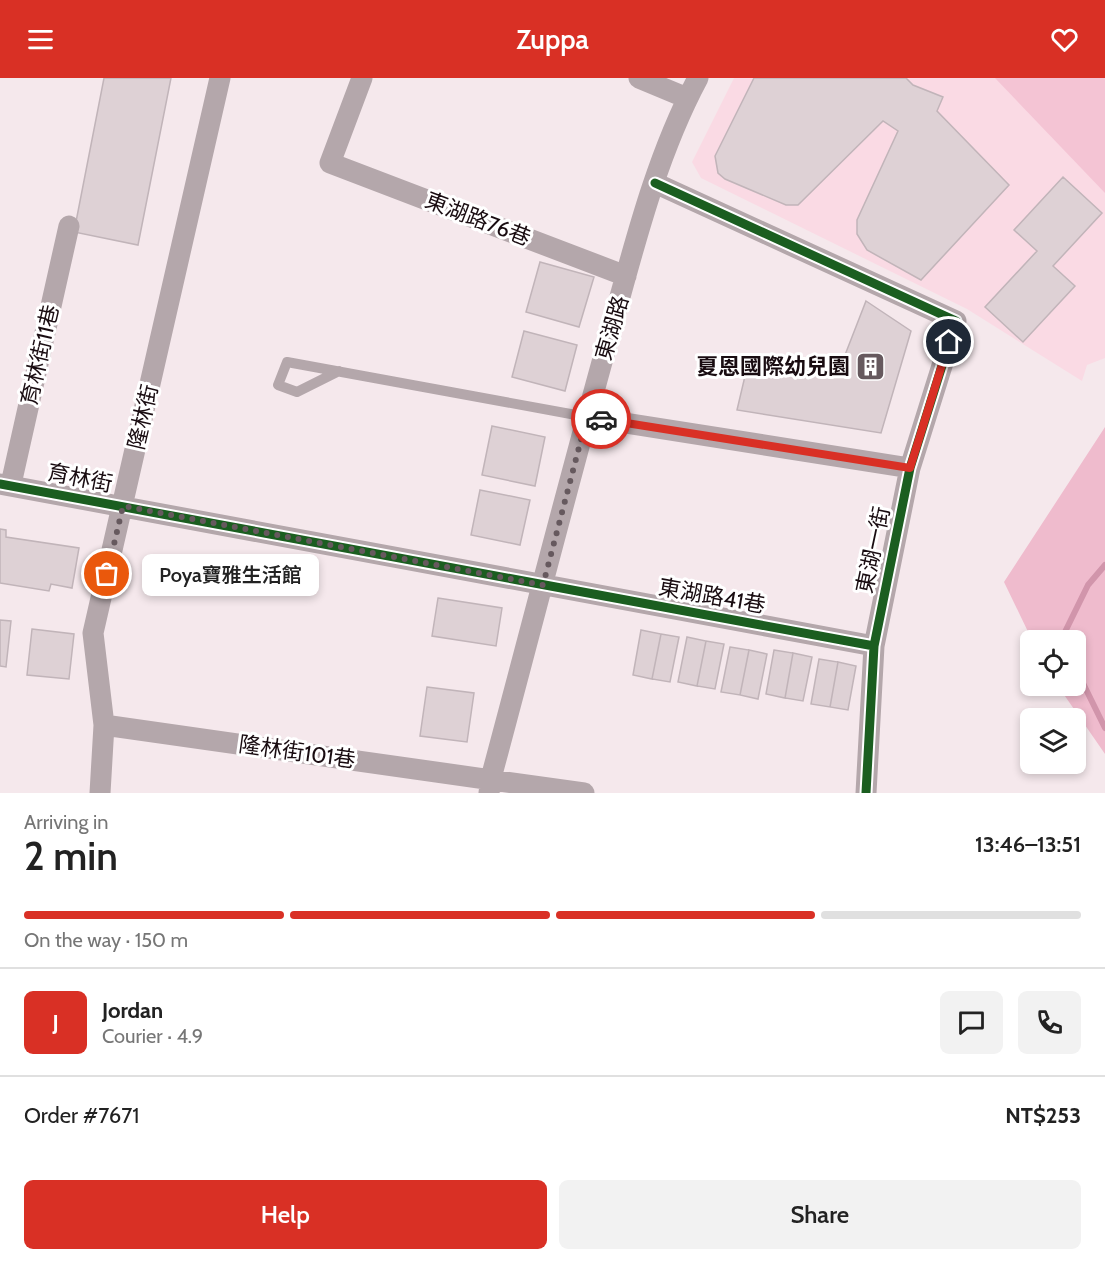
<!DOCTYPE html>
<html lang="en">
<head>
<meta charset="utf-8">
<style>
	body { margin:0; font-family:Cabin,"Noto Sans TC",sans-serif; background:#f2f2f2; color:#222; height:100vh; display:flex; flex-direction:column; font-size:22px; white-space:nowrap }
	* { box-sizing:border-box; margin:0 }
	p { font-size:20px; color:#767676 }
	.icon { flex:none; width:33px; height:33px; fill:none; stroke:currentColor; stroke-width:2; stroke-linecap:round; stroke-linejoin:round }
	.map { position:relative; height:715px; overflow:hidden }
	.sheet { display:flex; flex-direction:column; background:#fff; flex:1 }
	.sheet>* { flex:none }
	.fabs { position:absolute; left:1020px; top:552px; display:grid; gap:12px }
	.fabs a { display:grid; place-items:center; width:66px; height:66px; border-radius:9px; background:#fff; box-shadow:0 3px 9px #0003; font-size:30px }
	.pin { position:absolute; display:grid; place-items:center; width:51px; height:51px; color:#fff; margin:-26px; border:3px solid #fff; border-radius:50%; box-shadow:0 2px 6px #0007 }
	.courier { position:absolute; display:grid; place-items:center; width:60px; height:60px; margin:-30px; border:4px solid #d93025; border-radius:50%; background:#fff; color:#222; box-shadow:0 2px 8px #0007 }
	.bubble { position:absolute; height:42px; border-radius:9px; background:#fff; box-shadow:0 3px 9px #0003; font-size:20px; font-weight:600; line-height:42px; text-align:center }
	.summary em { font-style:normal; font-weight:600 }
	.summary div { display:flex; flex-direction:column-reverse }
	.summary { display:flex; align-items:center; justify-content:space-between; height:102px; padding:0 24px }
	h1 { font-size:39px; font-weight:600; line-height:45px }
	.bar { display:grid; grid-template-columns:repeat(4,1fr); gap:9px 6px; align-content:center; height:72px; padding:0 24px }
	.bar i { height:8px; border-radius:4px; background:#e0e0e0 }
	.bar .selected { background:#d93025 }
	.bar p { grid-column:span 4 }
	.line { display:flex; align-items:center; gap:15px; padding:0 24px; border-top:2px solid #e0e0e0 }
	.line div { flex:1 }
	.round { display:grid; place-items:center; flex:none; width:63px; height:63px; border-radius:9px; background:#f2f2f2 }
	.primary-button { display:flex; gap:12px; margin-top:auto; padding:12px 24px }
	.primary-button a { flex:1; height:69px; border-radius:9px; background:#d93025; color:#fff; font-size:24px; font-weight:600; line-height:69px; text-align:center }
	.primary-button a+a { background:#f2f2f2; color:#222 }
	header { display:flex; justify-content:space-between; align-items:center; height:78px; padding:0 24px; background:#d93025; color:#fff; font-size:27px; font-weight:600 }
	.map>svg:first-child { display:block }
</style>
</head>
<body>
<header><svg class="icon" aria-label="menu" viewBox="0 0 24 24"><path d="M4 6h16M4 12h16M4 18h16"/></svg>Zuppa<svg class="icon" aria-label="heart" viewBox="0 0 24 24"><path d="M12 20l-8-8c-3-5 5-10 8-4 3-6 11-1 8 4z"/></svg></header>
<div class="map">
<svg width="1105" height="715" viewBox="0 0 1105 715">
	<rect width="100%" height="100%" fill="#f5e8ec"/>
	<path fill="#fadae4" d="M734 0H1105V280L1087 287 1082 303 967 231 701 100 692 84Z"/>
	<path fill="#f4c4d4" d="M995 0H1105V115Z"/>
	<path fill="#efbbcd" d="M1105 349V676L1058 608H1076V562H1032L1004 504Z"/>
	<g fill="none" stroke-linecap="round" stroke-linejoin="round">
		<path stroke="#d195ab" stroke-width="6" d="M1061 562 1088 507 1105 487
			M1076 591 1105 650"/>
	</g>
	<path fill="#ded1d5" stroke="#c1b4b9" stroke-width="1.5" d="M104 0H171L138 167 74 154Z
		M754 0H906L913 7 943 19 937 33 1009 107 921 202 867 172 857 156V142L898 53 883 43 798 127H786L725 101 718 95 715 78Z
		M1063 99 1102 135 1053 188 1075 208 1023 264 985 229 1037 173 1014 152Z
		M540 184 594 199 579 249 526 234Z
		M866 223 911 253 881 355 737 332 749 281 838 295Z
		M524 253 577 267 565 313 512 299Z
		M492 348 545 359 535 408 482 397Z
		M480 412 530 422 520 467 471 457Z
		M0 451 6 452V459L79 470 72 510 51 506 49 513 0 505Z
		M438 520 502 530 496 568 432 558Z
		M0 542 11 543 6 589 0 588Z
		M32 551 74 556 69 601 27 597Z
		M641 552 661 556 652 601 633 597Z
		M661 556 679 559 670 604 652 601Z
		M687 559 706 563 697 608 678 604Z
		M706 563 724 566 715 611 697 608Z
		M730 569 749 572 740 617 721 614Z
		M749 572 767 576 758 621 740 617Z
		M774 572 793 575 785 620 766 616Z
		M793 575 812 579 803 623 785 620Z
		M819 581 838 584 830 629 811 626Z
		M838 584 856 588 848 632 830 629Z
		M427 609 474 615 467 664 420 658Z"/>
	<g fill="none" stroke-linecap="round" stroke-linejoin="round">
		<path stroke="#b4a7ab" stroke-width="10" d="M339 293 297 314 278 307 287 284 587 339"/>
		<path stroke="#b4a7ab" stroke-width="21" d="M362 0 330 85 626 198
			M639 0 687 20
			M655 105 956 243 910 390 874 568 866 715
			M587 339 910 390
			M0 406 874 568
			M11 406 69 148
			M104 647 584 715
			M100 715 104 647 93 555 220 0
			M489 715 491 700C530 555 567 410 607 266 632 177 654 82 698 0"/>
		<defs>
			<path id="cycleway" d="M655 105 956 243 910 390 874 568 866 715
				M0 406 874 568"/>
		</defs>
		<use href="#cycleway" stroke="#fff" stroke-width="13"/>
		<use href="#cycleway" stroke="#1b5e20" stroke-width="9"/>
	</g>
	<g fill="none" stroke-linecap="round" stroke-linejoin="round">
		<path stroke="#66595e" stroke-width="6" stroke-dasharray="0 10.8" d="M107 496 123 428 543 507 587 339 601 341"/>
		<path stroke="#d93025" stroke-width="8" d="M601 341 910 390 949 264"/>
	</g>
	<defs>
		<symbol id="building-square" viewBox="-11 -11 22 22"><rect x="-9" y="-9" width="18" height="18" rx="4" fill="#66595e" stroke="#fff"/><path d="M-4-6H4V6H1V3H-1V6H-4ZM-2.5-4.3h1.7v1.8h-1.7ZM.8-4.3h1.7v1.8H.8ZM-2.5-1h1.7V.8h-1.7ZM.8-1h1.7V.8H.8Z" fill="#fff"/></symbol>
	</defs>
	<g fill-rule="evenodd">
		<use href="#building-square" x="854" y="272" width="33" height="33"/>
	</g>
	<g text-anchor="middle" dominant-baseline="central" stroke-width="6" stroke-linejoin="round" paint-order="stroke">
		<g font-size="22" fill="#190c11" stroke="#fff">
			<text transform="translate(478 141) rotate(21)">東湖路76巷</text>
			<text transform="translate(612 250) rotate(-74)">東湖路</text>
			<text transform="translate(40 277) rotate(-77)">育林街11巷</text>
			<text transform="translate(143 339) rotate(-77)">隆林街</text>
			<text transform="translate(80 400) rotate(11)">育林街</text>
			<text transform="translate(873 472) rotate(-78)">東湖一街</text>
			<text transform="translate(712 518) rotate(10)">東湖路41巷</text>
			<text transform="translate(297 674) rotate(8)">隆林街101巷</text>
		</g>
		<g font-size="22" font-weight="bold" fill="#190c11" stroke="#fff" text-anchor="end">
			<text x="850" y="288">夏恩國際幼兒園</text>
		</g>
	</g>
</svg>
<div class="fabs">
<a><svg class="icon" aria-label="locate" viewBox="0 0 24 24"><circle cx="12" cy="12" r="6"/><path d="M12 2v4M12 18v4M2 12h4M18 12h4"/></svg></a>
<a><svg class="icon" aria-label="layers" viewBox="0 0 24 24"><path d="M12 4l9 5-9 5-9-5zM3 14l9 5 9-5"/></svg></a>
</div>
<div class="pin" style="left:107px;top:496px;background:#ea580c"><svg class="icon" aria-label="bag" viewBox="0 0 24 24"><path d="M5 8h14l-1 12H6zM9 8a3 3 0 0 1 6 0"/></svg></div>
<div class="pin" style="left:949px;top:264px;background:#1f2937"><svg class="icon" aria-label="home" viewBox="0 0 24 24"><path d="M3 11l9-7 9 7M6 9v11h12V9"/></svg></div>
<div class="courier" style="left:601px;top:341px"><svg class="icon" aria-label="car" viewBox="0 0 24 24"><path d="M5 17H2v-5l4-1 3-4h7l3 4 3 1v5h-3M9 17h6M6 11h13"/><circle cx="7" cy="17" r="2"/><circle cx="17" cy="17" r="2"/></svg></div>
<div class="bubble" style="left:142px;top:476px;width:177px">Poya寶雅生活館</div>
</div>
<section class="sheet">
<div class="summary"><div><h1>2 min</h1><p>Arriving in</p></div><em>13:46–13:51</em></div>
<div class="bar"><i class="selected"></i><i class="selected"></i><i class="selected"></i><i></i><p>On the way · 150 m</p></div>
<div class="line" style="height:108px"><b class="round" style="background:#d93025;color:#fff">J</b><div><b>Jordan</b><p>Courier · 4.9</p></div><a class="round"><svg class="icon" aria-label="chat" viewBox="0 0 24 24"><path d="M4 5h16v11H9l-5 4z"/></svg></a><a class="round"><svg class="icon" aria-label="phone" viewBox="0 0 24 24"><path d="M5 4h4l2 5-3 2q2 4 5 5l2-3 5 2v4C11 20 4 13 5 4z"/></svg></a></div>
<div class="line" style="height:78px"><div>Order #7671</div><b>NT$253</b></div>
<div class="primary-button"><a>Help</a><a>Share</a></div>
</section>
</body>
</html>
